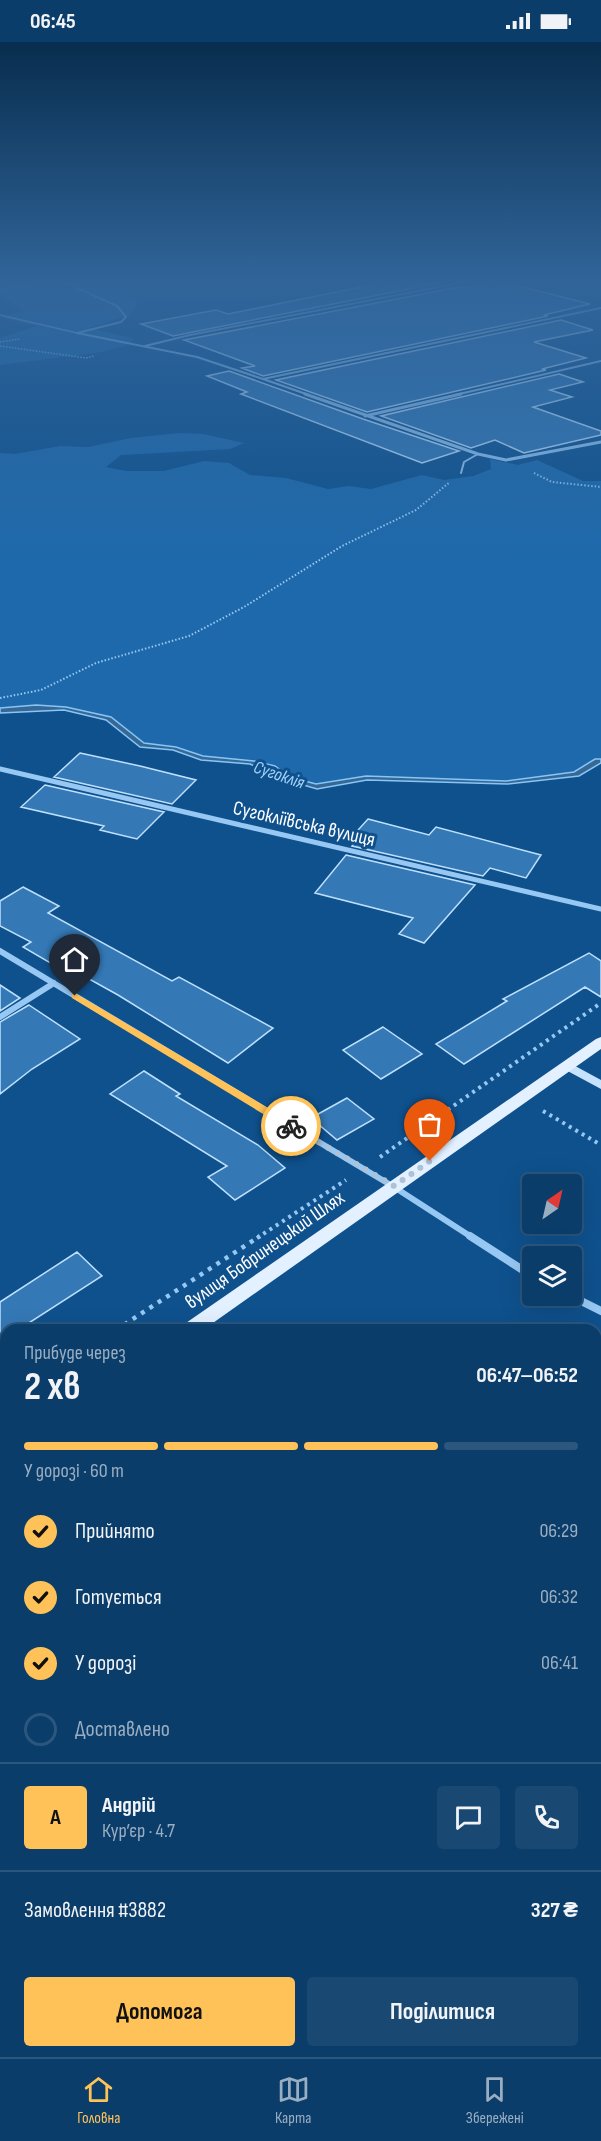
<!DOCTYPE html>
<html lang="uk">
<head>
<meta charset="utf-8">
<style>
	body { margin:0; font-family:"Sofia Sans Condensed",sans-serif; background:#194872; color:#f1f3f6; height:100vh; display:flex; flex-direction:column; font-size:22px; white-space:nowrap }
	* { box-sizing:border-box; margin:0 }
	p { font-size:20px; color:#9aaec1 }
	.icon { flex:none; width:33px; height:33px; fill:none; stroke:currentColor; stroke-width:2; stroke-linecap:round; stroke-linejoin:round }
	.map { position:relative; flex:1; overflow:hidden }
	.panel { position:absolute; left:0px; top:1282px; width:602px; height:734px; display:flex; flex-direction:column; background:#0b3d6a; border-radius:18px 18px 0 0; box-shadow:0 6px 24px #0002,0 0 0 2px #2b567e }
	.panel>* { flex:none }
	.needle { width:39px; rotate:34deg }
	.controls { position:absolute; left:522px; top:1132px; display:grid; gap:12px }
	.controls a { display:grid; place-items:center; width:60px; height:60px; border-radius:6px; background:#0b3d6a; box-shadow:0 6px 24px #0002,0 0 0 2px #2b567e; font-size:30px }
	.pin { position:absolute; display:grid; place-items:center; width:51px; height:51px; color:#fff; margin:-62px -26px; border-radius:50% 50% 50% 0; rotate:-45deg; box-shadow:0 0 6px #0007 }
	.pin .icon { rotate:45deg }
	.courier { position:absolute; display:grid; place-items:center; width:60px; height:60px; margin:-30px; border:4px solid #ffc259; border-radius:50%; background:#fff; color:#222; box-shadow:0 2px 8px #0007 }
	.headline em { font-style:normal; font-weight:700 }
	.headline div { display:flex; flex-direction:column-reverse }
	.headline { display:flex; align-items:center; justify-content:space-between; height:102px; padding:0 24px }
	h1 { font-size:39px; font-weight:700; line-height:45px }
	.bar { display:grid; grid-template-columns:repeat(4,1fr); gap:9px 6px; align-content:center; height:72px; padding:0 24px }
	.bar i { height:8px; border-radius:4px; background:#2b567e }
	.bar .active { background:#ffc259 }
	.bar p { grid-column:span 4 }
	.line { display:flex; align-items:center; gap:15px; padding:0 24px; border-top:2px solid #2b567e }
	.line div { flex:1 }
	.round { display:grid; place-items:center; flex:none; width:63px; height:63px; border-radius:6px; background:#194872 }
	ol { padding:0 24px; list-style:none }
	li { display:flex; align-items:center; gap:18px; height:66px }
	li p { margin-inline-start:auto }
	li .icon { padding:6px; border-radius:50%; background:#ffc259; color:#111; stroke-width:4 }
	li:last-child { color:#9aaec1 }
	li i { width:33px; height:33px; border:3px solid #2b567e; border-radius:50% }
	.button { display:flex; gap:12px; margin-top:auto; padding:12px 24px }
	.button a { flex:1; height:69px; border-radius:6px; background:#ffc259; color:#111; font-size:24px; font-weight:700; line-height:69px; text-align:center }
	.button a+a { background:#194872; color:#f1f3f6 }
	.status { display:flex; justify-content:space-between; align-items:center; height:42px; padding:0 30px; background:#0b3d6a; direction:ltr }
	.status svg { height:16px; fill:currentColor }
	.dock { display:flex; justify-content:space-around; align-items:center; height:84px; border-top:2px solid #2b567e; background:#0b3d6a; font-size:16px; color:#9aaec1 }
	.dock a { display:grid; justify-items:center; gap:3px }
	.dock .active { color:#ffc259 }
	.map>svg:first-child { display:block }
</style>
</head>
<body>
<div class="status"><b>06:45</b><svg viewBox="0 0 49 12"><path d="M0 12V9h3v3zM5 12V6h3v6zM10 12V3h3v9zM15 12V0h3v12zM26 1h20v11H26zM47 4h2v5h-2z"/></svg></div>
<div class="map">
<svg width="601" height="2015" viewBox="0 0 601 2015">
	<rect width="100%" height="100%" fill="#0f518d"/>
	<path fill="#1e69ab" d="M0 238H70L114 246 138 260 130 273 89 286 135 297 125 304 96 311 0 323V296L37 284 0 275 24 269 0 254Z
		M179 391 203 392 244 401 230 407 121 413 106 425 126 429H164L204 419 229 421 250 433 286 436 328 447 349 444 371 447 422 433 444 438 473 434 491 427 490 417 518 423 537 418 583 439H601V717H595L574 730 506 739 366 734 316 742 290 735 275 724 254 719 203 714 176 705 144 701 111 675 65 665 0 666V411L15 412 60 404 88 405 131 396Z"/>
	<path fill="#376894" stroke="#88c5f7" stroke-width="1.5" d="M36 663 66 665 111 675 144 701 176 705 203 714 254 719 275 724 290 735 316 742 366 734 506 739 574 730 595 717H601V721L579 734 507 742 367 738 317 747 286 738 250 722 201 718 173 708 140 705 106 678 64 668 0 671V666Z"/>
	<path fill="#3478b5" stroke="#bee0fd" stroke-width="1.5" d="M420 238 444 240 173 294 141 282 216 268 228 272 390 239 399 242Z
		M499 239 590 262 544 273 548 274 263 334 242 326 255 324 184 298 459 245 465 246Z
		M561 278 593 288 534 300 586 316 542 327 546 328 367 370 276 338Z
		M229 329 363 377 459 409 422 421 241 352 247 350 207 334Z
		M559 332 583 340 550 348 572 355 533 365 601 389V393L524 411 495 398 471 406 381 374Z
		M80 711 140 724 196 738 172 762 54 735Z
		M45 743 164 770 137 797 100 788 104 784 21 765Z
		M368 777 429 793 436 785 541 813 526 836 490 826 483 834 352 804 356 800 349 798Z
		M346 813 475 843 424 901 399 892 413 876 315 851Z
		M23 845 59 864 48 871 172 939 179 935 273 986 228 1021 118 953 57 919 52 922 23 905 31 900 0 884V859Z
		M589 911 601 919V955L585 945 464 1022 436 1002 507 959 503 957Z
		M0 943 20 956 0 969Z
		M29 963 80 997 32 1027 0 1052V980Z
		M383 985 422 1012 381 1037 343 1008Z
		M144 1029 180 1052 176 1054 258 1103 285 1126 235 1158 208 1135 227 1124 110 1052Z
		M347 1056 374 1077 337 1098 311 1076Z
		M77 1210 102 1234 18 1288H6V1297L0 1301V1260Z"/>
	<g fill="none" stroke-linecap="round" stroke-linejoin="round">
		<path stroke="#97c8f3" stroke-width="1.5" stroke-dasharray="1.5 1.5" stroke-linecap="butt" d="M0 247 47 241
			M0 300 20 297
			M0 304 86 316 94 314"/>
		<path stroke="#97c8f3" stroke-width="2" stroke-dasharray="1.5 2" stroke-linecap="butt" d="M534 431 552 440 601 445
			M0 656 41 648 96 621 189 594 244 565 342 504 416 468 450 440"/>
		<path stroke="#97c8f3" stroke-width="4" stroke-dasharray="3 4.5" stroke-linecap="butt" d="M543 1069 601 1103
			M380 1115 601 961
			M257 1196 346 1138"/>
		<path stroke="#97c8f3" stroke-width="4.5" stroke-dasharray="4 6" stroke-linecap="butt" d="M116 1288 260 1194
			M0 1365 6 1361"/>
		<path stroke="#97c8f3" stroke-width="1.5" d="M0 273 77 291"/>
		<path stroke="#97c8f3" stroke-width="2" d="M461 431 464 420 478 412"/>
		<path stroke="#97c8f3" stroke-width="2" d="M531 238 550 240 577 238
			M62 239 117 264 126 275 121 280 77 291 197 315 263 337
			M145 304 190 293 475 238
			M309 353 263 337 601 266
			M455 353 601 319"/>
		<path stroke="#97c8f3" stroke-width="3" d="M305 352 478 412 506 418 601 400
			M365 374 461 352"/>
		<path stroke="#97c8f3" stroke-width="5" d="M0 727 601 867"/>
		<path stroke="#97c8f3" stroke-width="6" d="M0 909 394 1145 473 1196
			M0 975 54 941"/>
		<path stroke="#97c8f3" stroke-width="8" d="M470 1194 532 1234
			M571 1254 601 1269"/>
		<path stroke="#97c8f3" stroke-width="10" d="M596 1772 601 1775"/>
		<path fill="#c6e2fd" fill-rule="evenodd" d="M566 1019 601 1038V1047L562 1026 560 1023Z"/>
		<path fill="#e3f0ff" fill-rule="evenodd" d="M601 995V1007L203 1288H181L183 1283 596 997Z
			M6 1409V1429L0 1431V1411Z"/>
	</g>
	<linearGradient id="sky" x2="0" y2="1"><stop stop-color="#082d4e"/><stop offset="0.46" stop-color="#31659a"/><stop offset="1" stop-color="#31659a" stop-opacity="0"/></linearGradient>
	<rect width="601" height="520" fill="url(#sky)"/>
	<path fill="#ffc259" d="M75 951 295 1082V1087H288L72 956V952Z"/>
	<g fill="none" stroke-linecap="round" stroke-linejoin="round">
		<path stroke="#abc2d7" stroke-width="6" stroke-dasharray="0 10.8" d="M291 1084 394 1144 430 1119"/>
	</g>
	<g text-anchor="middle" dominant-baseline="central" stroke-width="6" stroke-linejoin="round" paint-order="stroke">
		<g font-size="18" font-style="italic" fill="#a3d2fa" stroke="#0f518d">
			<text transform="translate(279 733) rotate(19)">Сугоклія</text>
		</g>
		<g font-size="20" fill="#fff" stroke="#0f518d">
			<text transform="translate(304 782) rotate(13)">Сугокліївська вулиця</text>
			<text transform="translate(265 1208) rotate(-35)">вулиця Бобринецький Шлях</text>
		</g>
	</g>
</svg>
<div class="controls">
<a><svg class="needle" viewBox="-14 -14 28 28"><path d="M0-13l5 13h-10z" fill="#e53935"/><path d="M0 13l5-13h-10z" fill="#9aaec1"/></svg></a>
<a><svg class="icon" aria-label="layers" viewBox="0 0 24 24"><path d="M12 4l9 5-9 5-9-5zM3 14l9 5 9-5"/></svg></a>
</div>
<div class="pin" style="left:430px;top:1119px;background:#ea580c"><svg class="icon" aria-label="bag" viewBox="0 0 24 24"><path d="M5 8h14l-1 12H6zM9 8a3 3 0 0 1 6 0"/></svg></div>
<div class="pin" style="left:75px;top:954px;background:#1f2937"><svg class="icon" aria-label="home" viewBox="0 0 24 24"><path d="M3 11l9-7 9 7M6 9v11h12V9"/></svg></div>
<div class="courier" style="left:291px;top:1084px"><svg class="icon" aria-label="bike" viewBox="0 0 24 24"><circle cx="6" cy="16" r="4"/><circle cx="18" cy="16" r="4"/><path d="M6 16l4-8h5l3 8M10 8l3 8H6M13 5h3"/></svg></div>
<section class="panel">
<div class="headline"><div><h1>2 хв</h1><p>Прибуде через</p></div><em>06:47–06:52</em></div>
<div class="bar"><i class="active"></i><i class="active"></i><i class="active"></i><i></i><p>У дорозі · 60 m</p></div>
<ol>
<li><svg class="icon" aria-label="check" viewBox="0 0 24 24"><path d="M5 12l5 5 9-10"/></svg>Прийнято<p>06:29</p></li>
<li><svg class="icon" aria-label="check" viewBox="0 0 24 24"><path d="M5 12l5 5 9-10"/></svg>Готується<p>06:32</p></li>
<li><svg class="icon" aria-label="check" viewBox="0 0 24 24"><path d="M5 12l5 5 9-10"/></svg>У дорозі<p>06:41</p></li>
<li><i></i>Доставлено</li>
</ol>
<div class="line" style="height:108px"><b class="round" style="background:#ffc259;color:#111">А</b><div><b>Андрій</b><p>Кур’єр · 4.7</p></div><a class="round"><svg class="icon" aria-label="chat" viewBox="0 0 24 24"><path d="M4 5h16v11H9l-5 4z"/></svg></a><a class="round"><svg class="icon" aria-label="phone" viewBox="0 0 24 24"><path d="M5 4h4l2 5-3 2q2 4 5 5l2-3 5 2v4C11 20 4 13 5 4z"/></svg></a></div>
<div class="line" style="height:78px"><div>Замовлення #3882</div><b>327 ₴</b></div>
<div class="button"><a>Допомога</a><a>Поділитися</a></div>
</section>
</div>
<nav class="dock">
<a class="active"><svg class="icon" aria-label="home" viewBox="0 0 24 24"><path d="M3 11l9-7 9 7M6 9v11h12V9"/></svg>Головна</a>
<a><svg class="icon" aria-label="map" viewBox="0 0 24 24"><path d="M3 6l6-2 6 2 6-2v14l-6 2-6-2-6 2zM9 4v14M15 6v14"/></svg>Карта</a>
<a><svg class="icon" aria-label="saved" viewBox="0 0 24 24"><path d="M7 4h10v16l-5-4-5 4z"/></svg>Збережені</a>
</nav>
</body>
</html>
